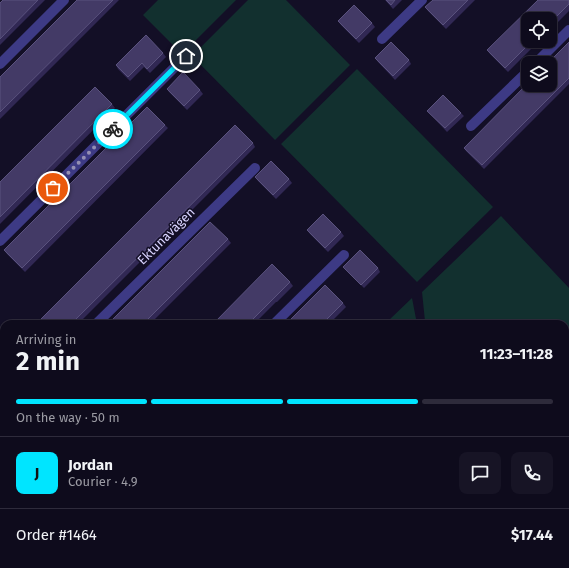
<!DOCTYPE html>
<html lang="en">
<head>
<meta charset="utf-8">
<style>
	body { margin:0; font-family:"Fira Sans",sans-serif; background:#171425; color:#f1f3f6; height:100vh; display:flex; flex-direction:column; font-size:15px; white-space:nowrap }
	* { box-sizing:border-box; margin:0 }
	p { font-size:13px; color:#9b9ba3 }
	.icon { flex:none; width:22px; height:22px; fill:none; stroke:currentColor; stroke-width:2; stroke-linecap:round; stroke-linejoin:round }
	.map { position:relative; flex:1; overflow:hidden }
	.sheet { position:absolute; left:0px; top:320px; width:569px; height:248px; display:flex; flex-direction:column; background:#0e0b1c; border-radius:12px 12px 0 0; box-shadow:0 1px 3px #0004,0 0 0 1px #2e2b3b }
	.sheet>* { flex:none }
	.tools { position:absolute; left:521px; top:12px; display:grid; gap:8px }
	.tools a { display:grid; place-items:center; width:36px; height:36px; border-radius:8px; background:#0e0b1c; box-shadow:0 1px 3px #0004,0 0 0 1px #2e2b3b; font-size:20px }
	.pin { position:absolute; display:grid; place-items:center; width:34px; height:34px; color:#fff; margin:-17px; border:2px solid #fff; border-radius:50%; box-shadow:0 1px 4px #0007 }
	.courier { position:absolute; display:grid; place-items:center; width:40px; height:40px; margin:-20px; border:3px solid #00e5ff; border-radius:50%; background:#fff; color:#222; box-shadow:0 1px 5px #0007 }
	.head em { font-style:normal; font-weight:700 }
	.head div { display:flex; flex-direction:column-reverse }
	.head { display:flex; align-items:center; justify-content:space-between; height:68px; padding:0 16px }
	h1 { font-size:26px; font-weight:700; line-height:30px }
	.bar { display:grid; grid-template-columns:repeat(4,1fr); gap:6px 4px; align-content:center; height:48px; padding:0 16px }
	.bar i { height:5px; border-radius:3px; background:#2e2b3b }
	.bar .selected { background:#00e5ff }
	.bar p { grid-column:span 4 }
	.line { display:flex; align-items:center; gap:10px; padding:0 16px; border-top:1px solid #2e2b3b }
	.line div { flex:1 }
	.round { display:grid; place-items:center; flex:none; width:42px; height:42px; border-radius:8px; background:#171425 }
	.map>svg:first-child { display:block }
</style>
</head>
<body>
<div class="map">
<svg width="569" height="568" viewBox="0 0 569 568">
	<rect width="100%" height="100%" fill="#130f26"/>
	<path fill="#12302f" d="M158 0H236L182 54 143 15Z
		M248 0H286L350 65 275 140 192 56Z
		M357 69 493 207 417 282 281 144Z
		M501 216 569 288V466H565V324H425V321L422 292Z
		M412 298 417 324H391L388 321Z
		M0 370 4 377V541L0 533Z
		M15 564H86C92 567 99 568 104 564H133L135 568H17Z"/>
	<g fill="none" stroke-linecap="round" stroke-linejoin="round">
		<path stroke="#3d3a85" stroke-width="10" d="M382 39 422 0
			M536 63 569 30
			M0 64 64 0
			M471 126 528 71
			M0 241 186 56
			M96 324 255 168
			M274 324 344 255
			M0 355 4 363
			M251 568 254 564
			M443 568 445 564"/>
	</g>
	<path fill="#312854" d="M3 0H45L0 45V3Z
		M77 0H119L0 119V77Z
		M385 0H402L393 9Z
		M433 0H475L446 29 428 11 425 7Z
		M569 0V11L550 30V19L528 41H539L508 72 490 54 487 50Z
		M338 21 372 23 375 27 359 43 341 25Z
		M569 42V84L484 169 466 151 464 148Z
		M163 53 166 57 150 73 144 67 130 81 118 69 116 65Z
		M375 58 409 60 411 64 395 80 378 62Z
		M167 89 200 90 203 94 187 110 169 92Z
		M112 104 115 108 0 224V182Z
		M427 111 461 113 464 116 447 132 430 114Z
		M165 125 168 128 25 272 7 254 4 250Z
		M253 143 255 147 78 324H44L41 319Z
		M255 177 289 179 292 183 276 199 258 181Z
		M307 230 341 232 344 236 328 252 310 234Z
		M228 239 231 243 150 324H108Z
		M343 267 378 268 380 272 364 288Z
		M290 282 293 286 277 302H276L254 324H213Z
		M343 303 346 307 329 324H286Z
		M287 564H314L317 568H290Z
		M420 564 417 568H383Z"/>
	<path fill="#1d163a" d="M224 564H230L227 568H221Z
		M415 564H420L417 568H416L414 565Z
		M487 564H490L492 566 490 568H485Z"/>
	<path fill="#433a66" stroke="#5a527e" d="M3 0H38L0 39V3Z
		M77 0H113L0 112V77Z
		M386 0H395L391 5Z
		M433 0H468L443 25 425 7Z
		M538 0H569V4L550 23V19H528V41H532L505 68 487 50Z
		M354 5 372 23 356 39 338 21Z
		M146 35 163 53 147 69 142 63 128 77 116 65Z
		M391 42 409 60 393 76 375 58Z
		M569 42V78L482 165 464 148 528 83V85H550V63H548Z
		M183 72 200 90 184 106 167 89Z
		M95 87 112 104 0 217V182Z
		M443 95 461 113 445 128 427 111Z
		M147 107 165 125 22 268 4 250Z
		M235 125 253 143 71 324H46L41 319Z
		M271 161 289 179 273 195 255 177Z
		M323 214 341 232 325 248 307 230Z
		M210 222 228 239 143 324H108Z
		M360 250 378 268 361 285 343 267Z
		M272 264 290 282 248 324H213Z
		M325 285 343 303 322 324H286Z
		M198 564H224L221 568H195Z
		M287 564H314L315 565 311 568H291Z
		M387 564H415L411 568H383Z
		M459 564H487L485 568H456Z"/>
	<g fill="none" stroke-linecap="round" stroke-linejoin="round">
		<path stroke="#948fb3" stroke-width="4" stroke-dasharray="0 7.2" d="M53 188 113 129"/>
		<path stroke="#00e5ff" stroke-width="5" d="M113 129 186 56"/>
	</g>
	<g text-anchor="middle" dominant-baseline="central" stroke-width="3" stroke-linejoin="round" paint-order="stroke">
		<g font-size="13" fill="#d9d4ff" stroke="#130f26">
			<text transform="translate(166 236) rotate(-45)">Ektunavägen</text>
		</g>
	</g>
</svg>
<div class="tools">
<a><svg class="icon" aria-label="locate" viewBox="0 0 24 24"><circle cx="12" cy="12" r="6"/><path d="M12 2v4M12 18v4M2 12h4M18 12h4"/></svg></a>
<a><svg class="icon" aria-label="layers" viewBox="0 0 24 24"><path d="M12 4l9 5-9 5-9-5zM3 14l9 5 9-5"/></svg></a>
</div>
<div class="pin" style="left:53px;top:188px;background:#ea580c"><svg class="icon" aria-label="bag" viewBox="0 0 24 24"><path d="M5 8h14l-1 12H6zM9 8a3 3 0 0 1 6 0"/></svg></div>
<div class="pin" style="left:186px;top:56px;background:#1f2937"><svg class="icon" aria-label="home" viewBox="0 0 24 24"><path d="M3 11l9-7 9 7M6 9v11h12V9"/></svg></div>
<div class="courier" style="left:113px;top:129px"><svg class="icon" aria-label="bike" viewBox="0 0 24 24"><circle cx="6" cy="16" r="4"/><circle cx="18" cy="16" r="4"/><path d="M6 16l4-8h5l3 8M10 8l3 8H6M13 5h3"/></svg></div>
<section class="sheet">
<div class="head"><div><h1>2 min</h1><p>Arriving in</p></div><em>11:23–11:28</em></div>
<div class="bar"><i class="selected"></i><i class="selected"></i><i class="selected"></i><i></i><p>On the way · 50 m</p></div>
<div class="line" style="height:72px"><b class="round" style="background:#00e5ff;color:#111">J</b><div><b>Jordan</b><p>Courier · 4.9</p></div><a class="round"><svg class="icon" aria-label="chat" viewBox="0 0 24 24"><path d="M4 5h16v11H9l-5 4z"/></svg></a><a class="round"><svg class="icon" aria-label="phone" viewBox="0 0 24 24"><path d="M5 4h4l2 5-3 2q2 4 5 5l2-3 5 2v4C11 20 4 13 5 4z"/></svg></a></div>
<div class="line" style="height:52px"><div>Order #1464</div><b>$17.44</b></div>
</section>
</div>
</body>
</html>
